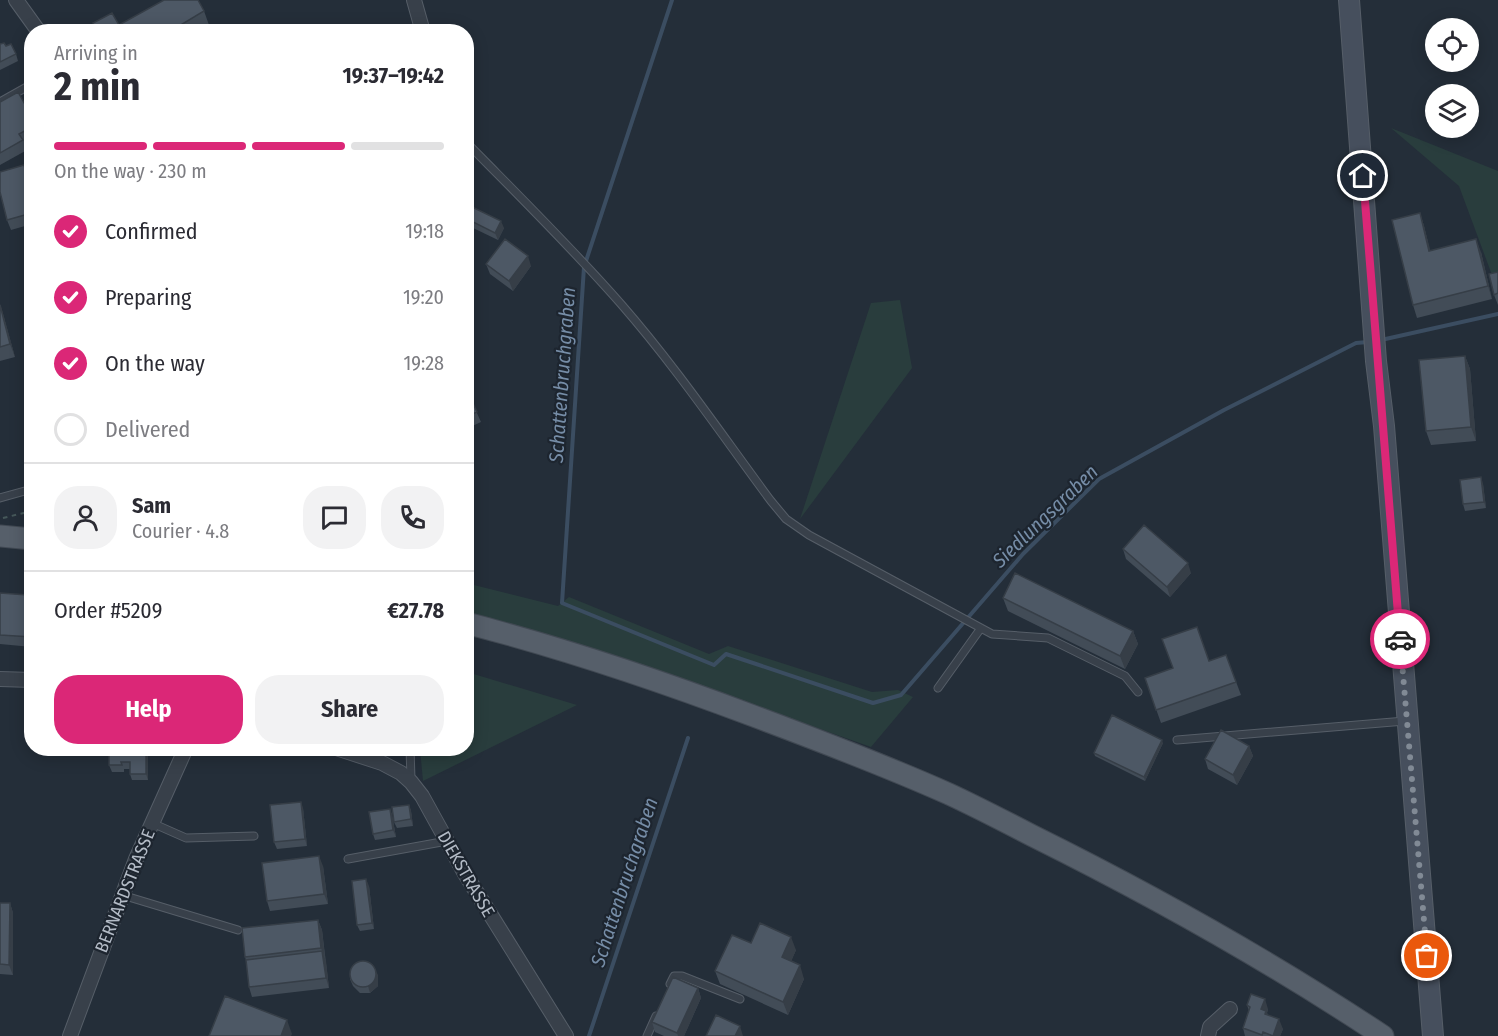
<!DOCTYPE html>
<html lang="en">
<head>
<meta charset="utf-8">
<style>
	body { margin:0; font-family:"Fira Sans Condensed",sans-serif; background:#f2f2f3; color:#2b2b33; height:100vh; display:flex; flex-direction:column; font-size:22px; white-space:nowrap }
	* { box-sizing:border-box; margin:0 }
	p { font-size:20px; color:#7c7c81 }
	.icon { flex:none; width:33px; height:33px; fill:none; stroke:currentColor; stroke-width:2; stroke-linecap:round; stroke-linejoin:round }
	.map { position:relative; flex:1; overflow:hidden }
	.drawer { position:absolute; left:24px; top:24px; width:450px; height:732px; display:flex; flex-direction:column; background:#fff; border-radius:24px; box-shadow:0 3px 15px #0003 }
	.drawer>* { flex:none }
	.controls { position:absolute; left:1425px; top:18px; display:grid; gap:12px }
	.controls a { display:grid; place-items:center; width:54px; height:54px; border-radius:50%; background:#fff; box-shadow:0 3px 15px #0003; font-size:30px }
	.pin { position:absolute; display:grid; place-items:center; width:51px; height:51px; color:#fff; margin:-26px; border:3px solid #fff; border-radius:50%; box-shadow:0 2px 6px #0007 }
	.courier { position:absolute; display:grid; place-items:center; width:60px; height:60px; margin:-30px; border:4px solid #db2777; border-radius:50%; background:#fff; color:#222; box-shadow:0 2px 8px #0007 }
	.head em { font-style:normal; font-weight:700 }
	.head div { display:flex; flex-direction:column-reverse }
	.head { display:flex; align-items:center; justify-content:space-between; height:102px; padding:0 30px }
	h1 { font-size:39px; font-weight:700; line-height:45px }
	.bar { display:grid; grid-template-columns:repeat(4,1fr); gap:9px 6px; align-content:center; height:72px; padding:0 30px }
	.bar i { height:8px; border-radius:4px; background:#e1e1e2 }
	.bar .selected { background:#db2777 }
	.bar p { grid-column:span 4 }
	.line { display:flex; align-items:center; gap:15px; padding:0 30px; border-top:2px solid #e1e1e2 }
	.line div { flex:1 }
	.round { display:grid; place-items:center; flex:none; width:63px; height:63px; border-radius:24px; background:#f2f2f3 }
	ol { padding:0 30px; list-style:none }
	li { display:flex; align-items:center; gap:18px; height:66px }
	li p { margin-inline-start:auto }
	li .icon { padding:6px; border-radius:50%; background:#db2777; color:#fff; stroke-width:4 }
	li:last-child { color:#7c7c81 }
	li i { width:33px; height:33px; border:3px solid #e1e1e2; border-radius:50% }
	.button { display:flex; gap:12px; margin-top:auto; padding:12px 30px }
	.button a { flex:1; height:69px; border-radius:24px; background:#db2777; color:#fff; font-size:24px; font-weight:700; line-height:69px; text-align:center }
	.button a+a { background:#f2f2f3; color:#2b2b33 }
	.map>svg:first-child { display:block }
</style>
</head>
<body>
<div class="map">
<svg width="1498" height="1036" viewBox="0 0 1498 1036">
	<rect width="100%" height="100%" fill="#242e39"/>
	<path fill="#293d3d" d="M1391 128 1498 171V275H1492L1459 186Z
		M900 300 912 368 800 519 871 303Z
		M466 583 558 606 569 597 709 654 728 646 872 692 898 690 913 697 871 747 721 694 467 619Z
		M467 672 577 705 423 781 420 749 466 748Z"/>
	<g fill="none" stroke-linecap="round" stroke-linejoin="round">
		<path stroke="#3b4d61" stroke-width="4" d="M672 0 584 267 562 603 714 665 726 654 873 703 901 695 1023 554 1099 479 1224 410 1356 343 1368 342
			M1381 340 1498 314
			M589 1036 688 738"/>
		<defs>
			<path id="service" d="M0 102 32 84
				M466 142C519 196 572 248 621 304 676 367 722 435 771 501L786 519 809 535 992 634 1048 638 1125 676 1138 692
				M0 498 32 489
				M938 688 981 628
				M1177 740 1405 721
				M410 748 411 779
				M152 823 186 838 254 836
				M348 859 447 841
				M122 895 238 930
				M670 984 674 976H682L740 999
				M647 1036 656 1016"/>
			<path id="minor" d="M16 0 39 32
				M414 0 423 32
				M0 679 32 680
				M336 748 382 763 401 773 411 782 422 796 464 872 566 1036
				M70 1036 136 859 186 748
				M1208 1036 1210 1027 1230 1009"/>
			<path id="secondary" d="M1349 0 1376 361 1384 426 1433 1036"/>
			<path id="primary" d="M0 536 32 539
				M466 623C563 648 658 680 751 715 818 740 884 765 949 794 977 807 1004 821 1031 835 1152 895 1270 961 1383 1036"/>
		</defs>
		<use href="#service" stroke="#565e68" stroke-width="9"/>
		<use href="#minor" stroke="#565e68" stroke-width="16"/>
		<use href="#secondary" stroke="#565e68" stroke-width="22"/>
		<use href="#primary" stroke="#414953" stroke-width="23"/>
		<path stroke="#46585a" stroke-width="2" stroke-dasharray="4.5 4.5" stroke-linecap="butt" d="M3 518 32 511"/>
		<use href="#service" stroke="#38404a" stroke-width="7"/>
		<use href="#minor" stroke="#38404a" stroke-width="14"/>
		<use href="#secondary" stroke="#464f5d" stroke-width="20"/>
		<use href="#primary" stroke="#565f6a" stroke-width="21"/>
	</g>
	<path fill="#424c57" d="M204 11 209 25 197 32H96L93 23 119 25Z
		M0 44 6 46 16 54 18 61 0 70Z
		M0 102 32 117V139L24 143 27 150 0 165Z
		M24 165 32 190V224L11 230 7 220Z
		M466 204 504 228 498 240 471 227 466 236Z
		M1420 213 1424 226 1430 251 1481 252 1492 299 1417 318 1413 305Z
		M486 264 531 266 513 291 490 274Z
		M1498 272V305L1494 295Z
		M0 304 15 357 0 361Z
		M1465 356 1470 369 1476 441 1431 445 1426 431Z
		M467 391 481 422 466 429Z
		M1483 484 1486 508 1465 511 1463 504Z
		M1123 549 1191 573 1170 597 1126 559Z
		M0 593 31 605 32 647 0 644Z
		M1003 598 1133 631 1138 644 1125 669 1008 611Z
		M1226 655 1241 695 1161 723 1145 678 1209 661Z
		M1163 743 1145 781 1095 756 1094 753Z
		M1249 746 1253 756 1237 785 1208 769 1205 759Z
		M123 748 124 751 148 754V780H132L130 774V769H124V772H112L109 765Z
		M409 805 411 811 413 826 397 828 394 822Z
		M303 808 307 846 277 849 274 842Z
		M390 809 392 815 396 837 375 840 373 834Z
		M323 866 328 904 270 911 267 901Z
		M369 886 374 929 360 931 357 925Z
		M0 903H10L13 913V975L0 974Z
		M318 920 322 930 329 988 252 997 249 987 246 960 245 957Z
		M751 943 796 950 791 961 804 979 788 1015 720 984 715 971Z
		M378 975V986L370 993H360L353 986 350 979Z
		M698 988 701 998 684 1036H664L655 1032 652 1022Z
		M1247 1005 1268 1009 1267 1013 1268 1015 1283 1029 1280 1036H1245L1243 1028 1249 1011Z"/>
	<path fill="#363e47" d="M1420 213 1424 226 1434 264 1429 251Z
		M467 217 471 227 466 236V218Z
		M501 221 504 228 498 240 495 233Z
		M1476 239 1481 252 1492 299 1488 286Z
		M528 256 531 266 513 291 509 281Z
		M0 304 3 313 15 357 10 344Z
		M1465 356 1470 369 1476 441 1471 427Z
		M1481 477 1483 484 1486 508 1484 502Z
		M1188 563 1191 573 1170 597 1167 587Z
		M28 595 31 605 30 615 27 605Z
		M1133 631 1138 644 1125 669 1120 656Z
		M1162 740 1163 743 1145 781 1144 777Z
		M1249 746 1253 756 1237 785 1233 775Z
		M146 748 148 754V780L146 774Z
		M301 802 303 808 307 846 305 839Z
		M409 805 411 811 413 826 411 819Z
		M390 809 392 815 396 837 393 830Z
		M319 856 323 866 328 904 324 894Z
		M366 879 369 886 374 929 372 923Z
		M10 903 13 913V975L9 965Z
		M318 920 322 930 325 958 321 948Z
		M791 937 796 950 787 971 782 957Z
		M322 951 326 961 329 988 326 978Z
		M800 965 804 979 788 1015 783 1002Z
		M375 969 378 975V986L370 993 368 986Z
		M698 988 701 998 684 1036H678L677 1033Z
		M1265 999 1268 1009 1267 1013 1270 1021 1261 1009Z
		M1279 1019 1283 1029 1280 1036H1273Z
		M287 1020 292 1034 291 1036H281Z
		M740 1026 743 1036H735Z"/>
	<path fill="#4d5865" stroke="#363e47" stroke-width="1.5" d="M164 0H198L204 11 179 26 181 29 176 32H98L93 23 112 13 119 25Z
		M4 43 6 46 11 44 16 54 0 62V44Z
		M18 92 32 117V127L19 134 23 140 0 153V102Z
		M24 165 32 193V213L7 220 0 192V172Z
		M466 204 501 221 495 233 469 220 466 216Z
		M1420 213 1429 251 1476 239 1488 286 1413 305 1392 220Z
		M505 239 528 256 509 281 486 264Z
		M1498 272V293L1494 295 1489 274Z
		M0 305 10 344 0 347Z
		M1465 356 1471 427 1426 431 1419 360Z
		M467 391 477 412 466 417V391Z
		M1481 477 1484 502 1463 504 1460 480Z
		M1144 525 1188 563 1167 587 1123 549Z
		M1015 573 1133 631 1120 656 1003 598Z
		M0 593 28 595 27 605H32V637L0 635Z
		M1197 627 1209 661 1226 655 1236 682 1156 710 1145 678 1173 668 1162 639Z
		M1112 715 1162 740 1144 777 1094 753Z
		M1221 730 1249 746 1233 775 1205 759Z
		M109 748H122V751H129V748H146V774H130V762H121L122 765H109Z
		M301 802 305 839 274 842 270 805Z
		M409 805 411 819 394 822 392 807Z
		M390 809 393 830 373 834 369 812Z
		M319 856 324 894 267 901 262 863Z
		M366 879 372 923 357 925 352 881Z
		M0 903H10L9 965 0 964Z
		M318 920 321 948 245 957 242 928Z
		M760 923 791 937 782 957 800 965 783 1002 715 971 732 935 751 943Z
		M322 951 326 978 249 987 246 960Z
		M350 974a13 13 0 1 1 26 0a13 13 0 1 1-26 0Z
		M673 977 698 988 677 1033 652 1022Z
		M1251 994 1265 999 1261 1009 1266 1011 1265 1014 1279 1019 1273 1036 1263 1032 1262 1035 1243 1028 1250 1007 1247 1005Z
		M225 996 287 1020 281 1036H209Z
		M716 1015 740 1026 735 1036H706Z"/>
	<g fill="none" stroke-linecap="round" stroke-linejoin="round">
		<path stroke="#818a95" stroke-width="6" stroke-dasharray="0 10.8" d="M1400 639 1427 956"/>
		<path stroke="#db2777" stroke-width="8" d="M1363 176C1374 331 1388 485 1400 639"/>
	</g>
	<g text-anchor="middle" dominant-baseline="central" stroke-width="4.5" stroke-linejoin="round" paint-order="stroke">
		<g font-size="18" fill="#b3bbc6" stroke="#1d252f">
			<text transform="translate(466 874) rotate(60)">DIEKSTRASSE</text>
			<text transform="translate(125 891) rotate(-68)">BERNARDSTRASSE</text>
		</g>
		<g font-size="20" font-style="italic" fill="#768da7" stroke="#1d252f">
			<text transform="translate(562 375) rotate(-86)">Schattenbruchgraben</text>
			<text transform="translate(1045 516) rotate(-44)">Siedlungsgraben</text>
			<text transform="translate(624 882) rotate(-72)">Schattenbruchgraben</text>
		</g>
	</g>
</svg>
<div class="controls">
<a><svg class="icon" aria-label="locate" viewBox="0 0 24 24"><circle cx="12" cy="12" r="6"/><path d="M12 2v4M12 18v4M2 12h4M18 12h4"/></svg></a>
<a><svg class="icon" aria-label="layers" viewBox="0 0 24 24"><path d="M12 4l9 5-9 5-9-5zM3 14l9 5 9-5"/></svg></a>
</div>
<div class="pin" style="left:1427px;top:956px;background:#ea580c"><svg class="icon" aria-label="bag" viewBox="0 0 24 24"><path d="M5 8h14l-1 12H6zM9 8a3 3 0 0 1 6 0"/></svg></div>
<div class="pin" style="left:1363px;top:176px;background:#1f2937"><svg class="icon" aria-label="home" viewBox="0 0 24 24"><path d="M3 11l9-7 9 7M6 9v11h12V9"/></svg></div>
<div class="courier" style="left:1400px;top:639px"><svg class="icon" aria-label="car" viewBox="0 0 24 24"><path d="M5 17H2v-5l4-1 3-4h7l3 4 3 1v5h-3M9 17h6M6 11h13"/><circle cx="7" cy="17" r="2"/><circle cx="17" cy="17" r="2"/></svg></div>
<section class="drawer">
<div class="head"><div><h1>2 min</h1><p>Arriving in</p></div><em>19:37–19:42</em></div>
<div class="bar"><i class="selected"></i><i class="selected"></i><i class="selected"></i><i></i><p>On the way · 230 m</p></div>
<ol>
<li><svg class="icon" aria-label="check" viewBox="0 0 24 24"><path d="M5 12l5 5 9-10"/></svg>Confirmed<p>19:18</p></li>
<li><svg class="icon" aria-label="check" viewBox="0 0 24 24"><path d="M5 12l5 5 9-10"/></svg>Preparing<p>19:20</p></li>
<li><svg class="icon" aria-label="check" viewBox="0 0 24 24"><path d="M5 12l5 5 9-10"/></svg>On the way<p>19:28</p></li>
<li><i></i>Delivered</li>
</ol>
<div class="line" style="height:108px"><a class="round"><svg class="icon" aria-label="person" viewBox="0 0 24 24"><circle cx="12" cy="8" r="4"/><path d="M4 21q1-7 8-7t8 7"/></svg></a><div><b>Sam</b><p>Courier · 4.8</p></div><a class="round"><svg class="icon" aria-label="chat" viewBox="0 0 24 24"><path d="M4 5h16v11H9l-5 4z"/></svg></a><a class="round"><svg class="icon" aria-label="phone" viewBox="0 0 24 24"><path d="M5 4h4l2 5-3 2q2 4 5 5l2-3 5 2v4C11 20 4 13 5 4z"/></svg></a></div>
<div class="line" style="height:78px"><div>Order #5209</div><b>€27.78</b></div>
<div class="button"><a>Help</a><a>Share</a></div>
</section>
</div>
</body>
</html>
